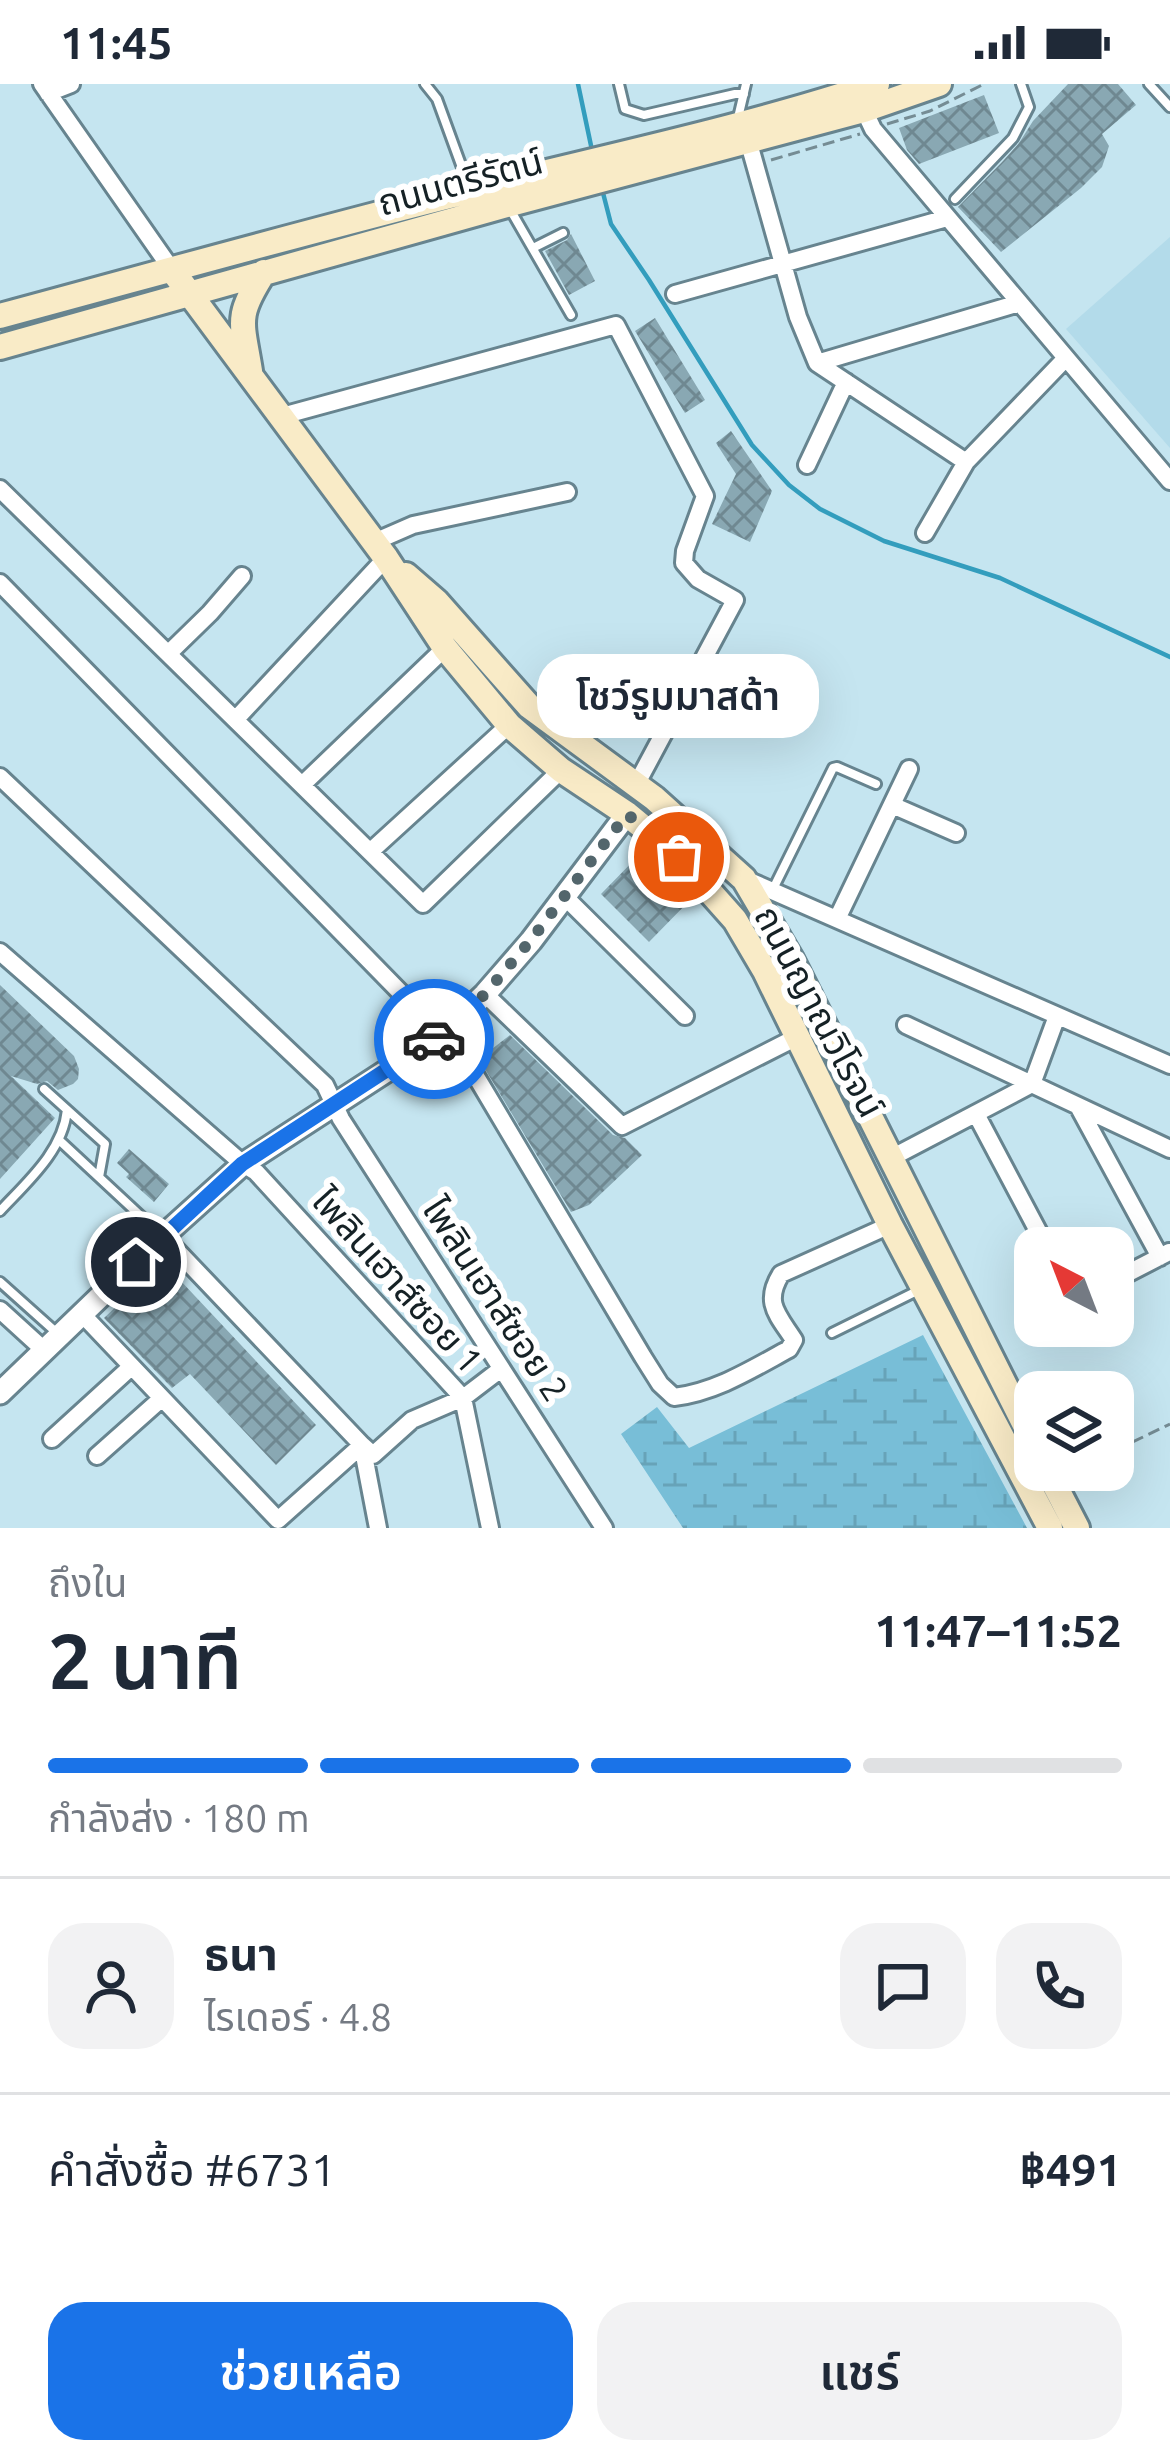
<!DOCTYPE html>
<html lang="th">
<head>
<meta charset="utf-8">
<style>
	body { margin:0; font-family:Ubuntu,"Noto Sans Thai",sans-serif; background:#f2f2f3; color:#1f2937; height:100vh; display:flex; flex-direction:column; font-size:45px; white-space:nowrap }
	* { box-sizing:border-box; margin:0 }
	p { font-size:39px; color:#747a83 }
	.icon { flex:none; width:66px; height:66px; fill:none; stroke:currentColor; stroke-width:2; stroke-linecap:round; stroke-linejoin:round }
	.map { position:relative; height:1444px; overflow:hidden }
	.side { display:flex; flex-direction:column; background:#fff; flex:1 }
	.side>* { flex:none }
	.needle { width:78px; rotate:318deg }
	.buttons { position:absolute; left:1014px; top:1143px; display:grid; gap:24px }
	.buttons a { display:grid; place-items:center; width:120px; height:120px; border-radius:24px; background:#fff; box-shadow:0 12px 48px #0002; font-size:60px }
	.pin { position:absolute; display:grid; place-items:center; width:102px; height:102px; color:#fff; margin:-51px; border:6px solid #fff; border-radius:50%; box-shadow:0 3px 12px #0007 }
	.courier { position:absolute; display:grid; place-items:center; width:120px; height:120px; margin:-60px; border:9px solid #1a73e8; border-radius:50%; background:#fff; color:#222; box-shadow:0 3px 15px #0007 }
	.bubble { position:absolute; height:84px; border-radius:36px; background:#fff; box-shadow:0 12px 48px #0002; font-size:39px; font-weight:600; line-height:84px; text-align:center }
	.overview em { font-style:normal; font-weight:600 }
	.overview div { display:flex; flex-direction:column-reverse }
	.overview { display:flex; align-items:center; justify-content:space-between; height:204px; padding:0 48px }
	h1 { font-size:78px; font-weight:600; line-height:90px }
	.bar { display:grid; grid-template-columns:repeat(4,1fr); gap:18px 12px; align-content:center; height:144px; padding:0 48px }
	.bar i { height:15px; border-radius:9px; background:#e0e1e3 }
	.bar .selected { background:#1a73e8 }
	.bar p { grid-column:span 4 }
	.line { display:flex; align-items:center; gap:30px; padding:0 48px; border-top:3px solid #e0e1e3 }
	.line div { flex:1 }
	.round { display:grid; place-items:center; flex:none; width:126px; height:126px; border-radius:36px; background:#f2f2f3 }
	.button { display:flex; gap:24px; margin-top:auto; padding:24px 48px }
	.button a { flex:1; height:138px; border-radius:36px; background:#1a73e8; color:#fff; font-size:48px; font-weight:600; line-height:138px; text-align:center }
	.button a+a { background:#f2f2f3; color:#1f2937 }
	.status { display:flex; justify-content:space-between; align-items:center; height:84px; padding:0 60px; background:#fff; direction:ltr }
	.status svg { height:33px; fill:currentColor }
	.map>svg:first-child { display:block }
</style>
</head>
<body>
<div class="status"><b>11:45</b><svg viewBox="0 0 49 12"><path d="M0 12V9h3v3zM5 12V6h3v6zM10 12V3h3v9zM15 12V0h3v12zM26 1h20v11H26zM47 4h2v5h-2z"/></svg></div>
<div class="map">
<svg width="1170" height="1444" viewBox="0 0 1170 1444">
	<defs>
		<pattern id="wetland-marsh" width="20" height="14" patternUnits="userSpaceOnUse" patternTransform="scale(3)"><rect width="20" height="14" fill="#78bed7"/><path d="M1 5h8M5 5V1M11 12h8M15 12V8" fill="none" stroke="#67a3b8"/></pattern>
		<pattern id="building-cross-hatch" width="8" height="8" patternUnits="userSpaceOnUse" patternTransform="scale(3)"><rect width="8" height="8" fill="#89a8b3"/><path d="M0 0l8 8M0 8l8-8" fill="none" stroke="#6f8891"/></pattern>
	</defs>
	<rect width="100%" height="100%" fill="#c5e5f0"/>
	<path fill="#b3dbea" d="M1170 153V364L1066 245Z"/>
	<path fill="url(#wetland-marsh)" d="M923 1251 1027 1444H683L621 1350 657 1323 689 1364Z"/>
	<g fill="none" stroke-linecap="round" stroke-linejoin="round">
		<path stroke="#339dbd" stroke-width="4.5" d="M578 0 593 71
			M602 105 611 140 649 196 752 361 789 401 820 425 884 457 1000 494 1170 573"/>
	</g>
	<path fill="url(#building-cross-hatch)" d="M1068 0H1118L1136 21 1102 50 1109 62 1102 83 1081 104 1001 168 958 123 1003 77 1019 59 1033 37Z
		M984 11 999 49 919 80 907 66 899 44Z
		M571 150 595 197 569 211 545 167 567 156Z
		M655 234 705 316 685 329 635 247Z
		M731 347 772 407 750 458 712 440 736 390 716 359Z
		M643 767 693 813 649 858 601 810Z
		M0 901 74 972 79 985 78 995 73 1000 58 1006 47 997 37 1000 11 992 55 1034 0 1095Z
		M510 951 613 1051 625 1054 642 1071 589 1121 571 1128 479 975Z
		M129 1065 169 1100 154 1118 126 1093 129 1090 117 1079Z
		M163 1178 316 1341 276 1381 190 1290 172 1304 104 1234Z"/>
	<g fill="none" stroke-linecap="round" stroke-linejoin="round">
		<defs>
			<path id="service" d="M425 0 437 15 468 100
				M619 0 625 25 644 31 735 10H744
				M1149 0 1170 23
				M737 38 746 0
				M955 115 1013 54 1029 23 1021 0
				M511 127 571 231
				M533 164 563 149
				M772 807 833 684 837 683 876 700
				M44 1005 105 1060 99 1093
				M59 1056 159 1149
				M0 1127C27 1098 63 1067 67 1026
				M0 1198 57 1249
				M832 1249 917 1207"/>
			<path id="minor" d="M42 0 172 186
				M48 9 71 0
				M864 26 873 45 1170 397
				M748 56 798 233 817 279 966 378
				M675 210 947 134
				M817 279 1019 219
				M282 332 616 241 705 412 685 467 684 479 698 495 735 516 636 701
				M807 381 846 298
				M0 405 423 820 561 686
				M925 449 966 378 1066 274
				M374 458 413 441 567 408
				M0 499 442 951 474 989 643 1273 660 1300 674 1313C716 1308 752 1285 789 1265L794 1256C778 1231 763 1219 781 1190L890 1141
				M169 569 210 529 242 492
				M236 635 386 474
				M0 693 325 1001 341 1035 604 1444
				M302 701 445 564
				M892 721 956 749
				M371 767 509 641
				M745 795 1170 981
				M565 813 685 932
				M837 835 909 685
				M0 868 243 1080 256 1088 463 1314 490 1444
				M485 910 622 1042 797 953
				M906 941 1170 1065
				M1078 1022 1160 1173
				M976 1030 1047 1164
				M891 1074 1032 1000 1057 932
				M163 1152 362 1361 378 1444
				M1113 1197 1169 1168
				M0 1226 44 1266
				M83 1231 278 1436 362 1361 373 1371 412 1336 463 1314 501 1285
				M52 1355 131 1283
				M97 1372 161 1315"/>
			<path id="tertiary" d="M0 1309 163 1152 243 1080 442 951 485 910 531 857 627 730"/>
			<path id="secondary" d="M172 186 386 474 445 564 509 641 561 686 627 730 679 773 735 836 765 887 890 1141 1050 1444
				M0 232C156 190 312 146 469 107 605 73 744 44 877 0
				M0 263 507 121 864 26 939 0
				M250 287C242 237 235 233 264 188
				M406 491 436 517 529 622 654 714 744 795 791 875 1035 1361
				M1047 1386 1077 1444"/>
		</defs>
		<use href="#service" stroke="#67848f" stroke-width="14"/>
		<use href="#minor" stroke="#67848f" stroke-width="22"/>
		<use href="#tertiary" stroke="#67848f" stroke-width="27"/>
		<use href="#secondary" stroke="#67848f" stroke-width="30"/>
		<path stroke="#758c94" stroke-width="3" stroke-dasharray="12 6" stroke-linecap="butt" d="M887 40 930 27 984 0
			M771 76 860 50
			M1116 1366 1170 1340"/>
		<use href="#service" stroke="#fff" stroke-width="8"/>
		<use href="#minor" stroke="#fff" stroke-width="16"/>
		<use href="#tertiary" stroke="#fff" stroke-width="21"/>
		<use href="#secondary" stroke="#f9ebc7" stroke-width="24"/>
	</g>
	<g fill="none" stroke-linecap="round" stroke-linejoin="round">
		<path stroke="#53666c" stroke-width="12" stroke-dasharray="0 21.6" d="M434 955 485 910 531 856 627 730 679 773"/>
		<path stroke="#1a73e8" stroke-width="15" d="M136 1178 242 1080 434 955"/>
	</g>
	<g text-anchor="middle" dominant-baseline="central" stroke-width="12" stroke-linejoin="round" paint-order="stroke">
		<g font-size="36" fill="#152125" stroke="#fff">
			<text transform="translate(460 97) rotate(-15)">ถนนตรีรัตน์</text>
			<text transform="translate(820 927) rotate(62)">ถนนญาณวิโรจน์</text>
			<text transform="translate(398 1196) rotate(48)">ไพลินเฮาส์ซอย 1</text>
			<text transform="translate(496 1215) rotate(57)">ไพลินเฮาส์ซอย 2</text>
		</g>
	</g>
</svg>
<div class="buttons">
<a><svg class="needle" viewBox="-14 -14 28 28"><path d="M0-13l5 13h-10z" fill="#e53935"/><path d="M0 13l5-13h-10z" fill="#747a83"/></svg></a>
<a><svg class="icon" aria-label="layers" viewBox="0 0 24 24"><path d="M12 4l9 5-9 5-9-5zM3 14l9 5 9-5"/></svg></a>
</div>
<div class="pin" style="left:679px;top:773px;background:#ea580c"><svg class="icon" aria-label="bag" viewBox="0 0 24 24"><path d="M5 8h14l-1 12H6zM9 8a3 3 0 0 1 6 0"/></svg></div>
<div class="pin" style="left:136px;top:1178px;background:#1f2937"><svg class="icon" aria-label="home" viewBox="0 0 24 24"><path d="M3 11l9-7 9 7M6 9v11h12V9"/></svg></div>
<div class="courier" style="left:434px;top:955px"><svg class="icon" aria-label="car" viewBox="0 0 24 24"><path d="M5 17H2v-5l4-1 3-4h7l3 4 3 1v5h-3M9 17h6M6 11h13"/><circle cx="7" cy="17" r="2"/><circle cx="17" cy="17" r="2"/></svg></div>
<div class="bubble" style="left:537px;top:570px;width:282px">โชว์รูมมาสด้า</div>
</div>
<section class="side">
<div class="overview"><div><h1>2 นาที</h1><p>ถึงใน</p></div><em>11:47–11:52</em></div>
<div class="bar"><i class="selected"></i><i class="selected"></i><i class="selected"></i><i></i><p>กำลังส่ง · 180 m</p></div>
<div class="line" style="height:216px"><a class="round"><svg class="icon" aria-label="person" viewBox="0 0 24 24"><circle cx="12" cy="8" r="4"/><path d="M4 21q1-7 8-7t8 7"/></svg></a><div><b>ธนา</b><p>ไรเดอร์ · 4.8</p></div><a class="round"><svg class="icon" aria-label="chat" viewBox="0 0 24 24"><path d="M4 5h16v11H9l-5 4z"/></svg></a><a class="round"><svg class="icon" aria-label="phone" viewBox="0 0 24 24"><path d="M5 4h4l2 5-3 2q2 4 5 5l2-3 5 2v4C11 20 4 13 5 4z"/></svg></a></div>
<div class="line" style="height:156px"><div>คำสั่งซื้อ #6731</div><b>฿491</b></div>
<div class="button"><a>ช่วยเหลือ</a><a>แชร์</a></div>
</section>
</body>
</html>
